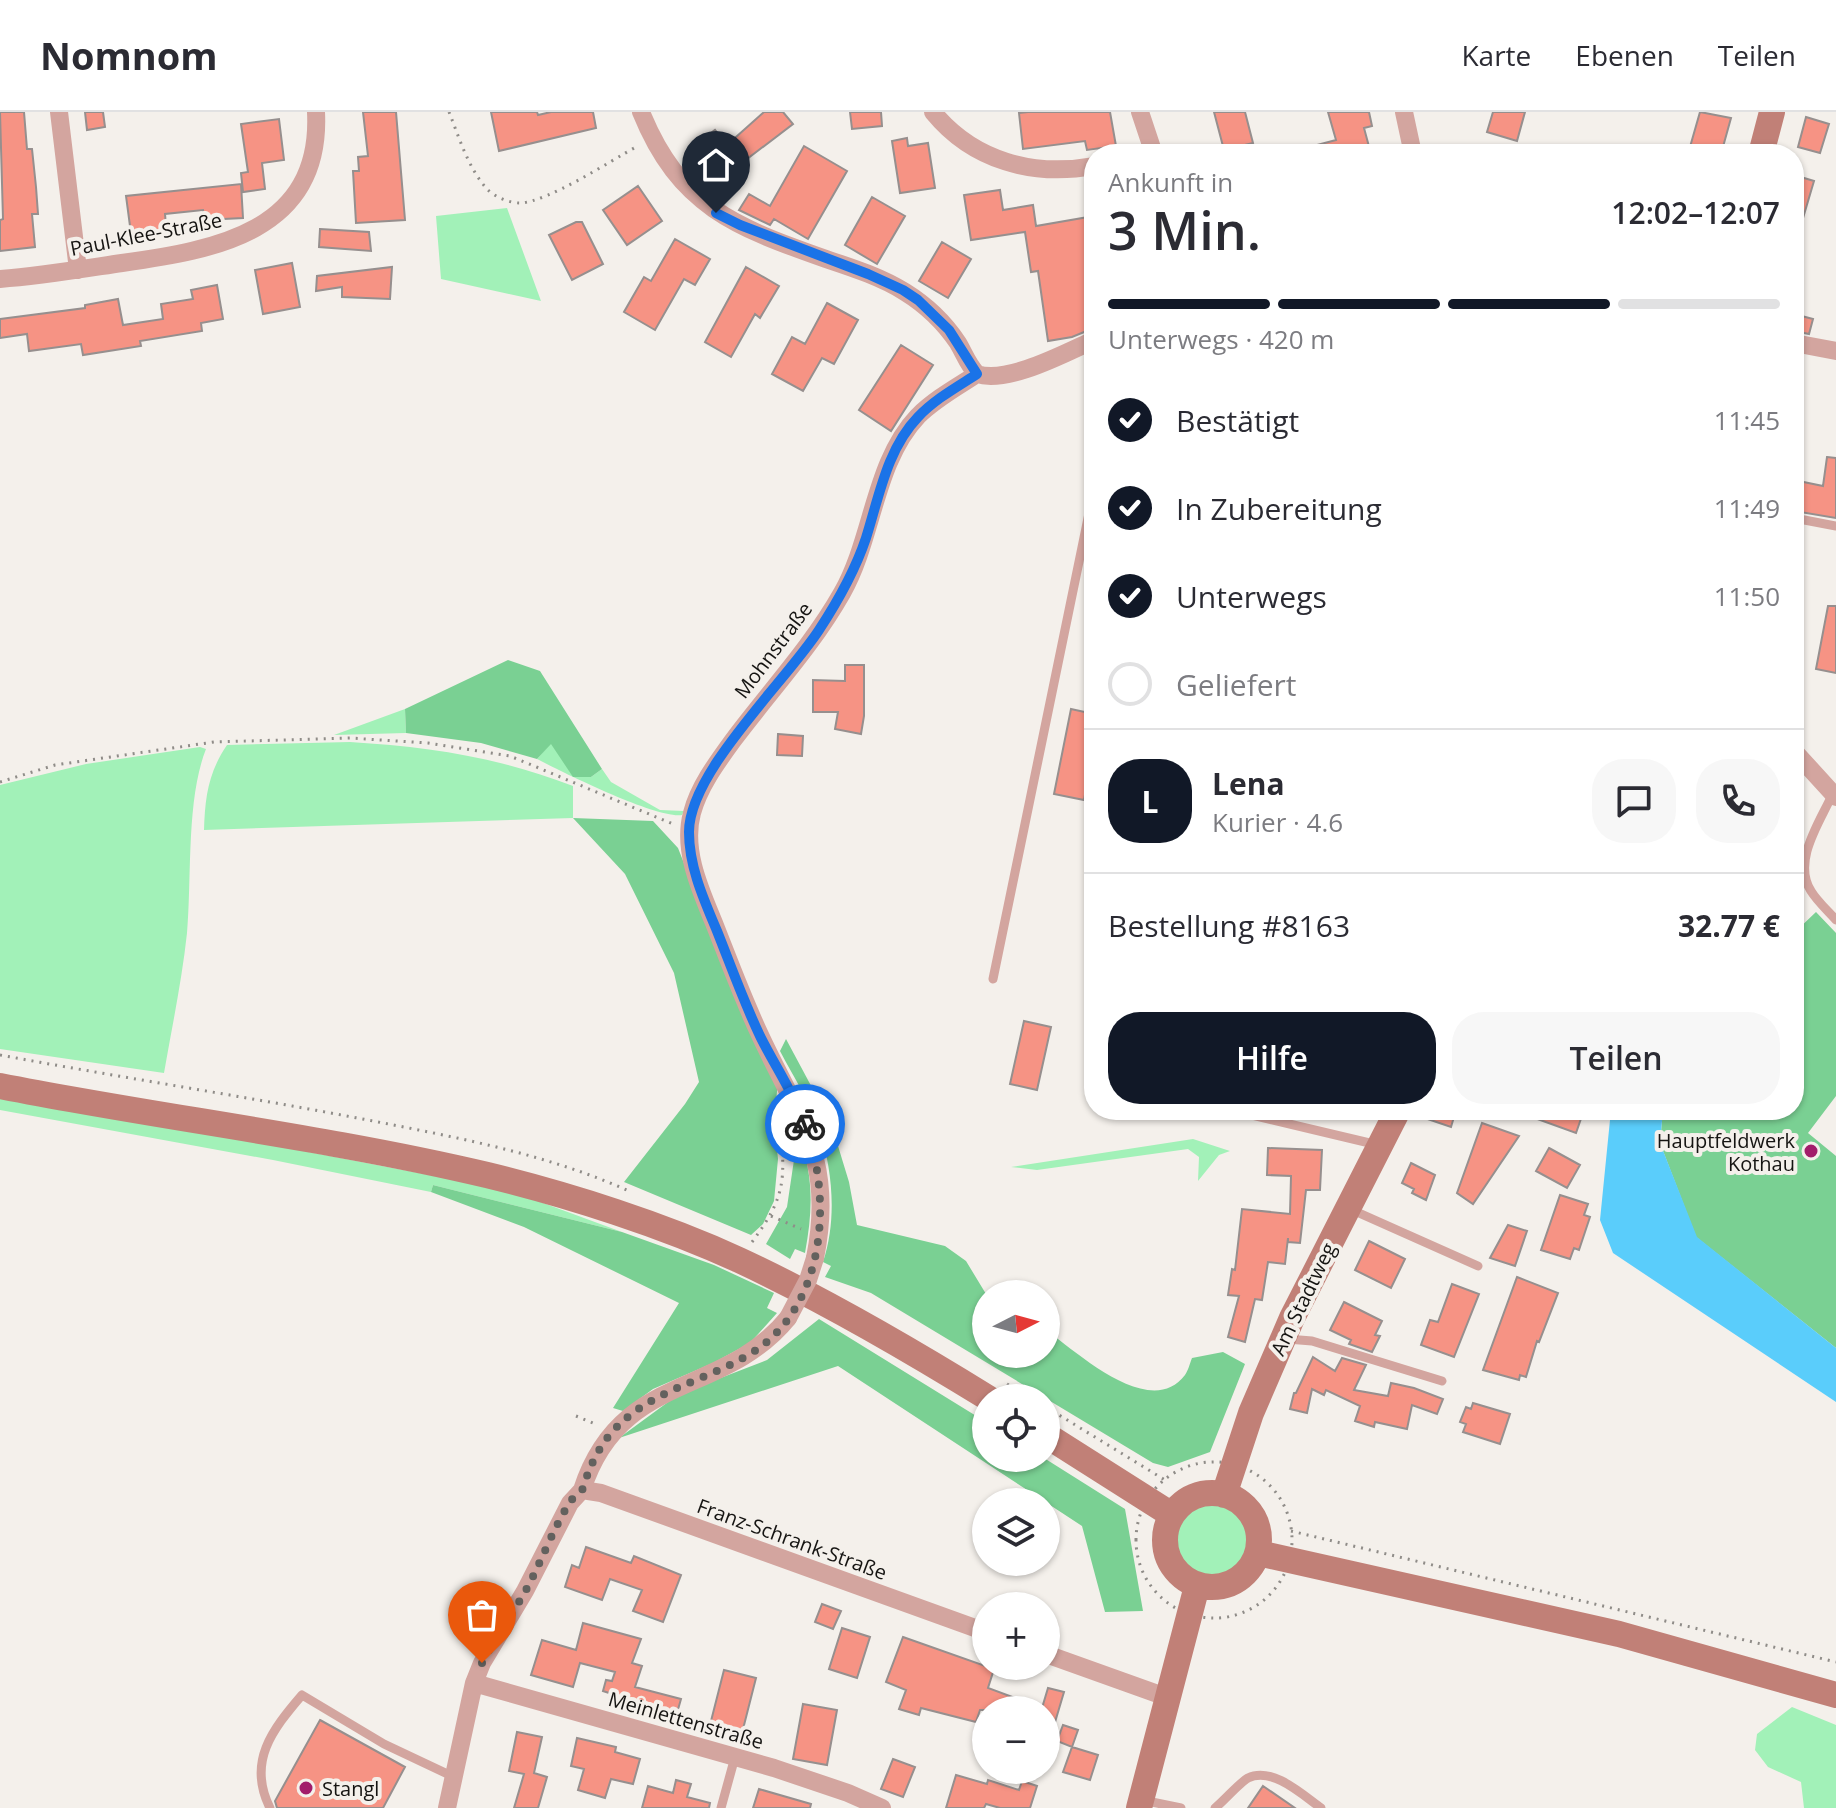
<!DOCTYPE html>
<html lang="de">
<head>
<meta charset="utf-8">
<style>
	body { margin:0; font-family:"Open Sans",sans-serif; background:#f7f7f7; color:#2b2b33; height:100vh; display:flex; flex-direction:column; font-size:30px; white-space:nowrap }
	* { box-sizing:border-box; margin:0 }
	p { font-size:26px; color:#7c7c81 }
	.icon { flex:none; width:44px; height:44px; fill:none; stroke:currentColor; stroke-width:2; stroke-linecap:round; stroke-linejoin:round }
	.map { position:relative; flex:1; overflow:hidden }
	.side { position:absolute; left:1084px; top:32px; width:720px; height:976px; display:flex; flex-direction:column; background:#fff; border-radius:32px; box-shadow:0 2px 6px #0004 }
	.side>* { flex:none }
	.needle { width:52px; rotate:84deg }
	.buttons { position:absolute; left:972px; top:1168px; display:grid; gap:16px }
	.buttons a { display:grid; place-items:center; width:88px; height:88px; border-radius:50%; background:#fff; box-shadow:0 2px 6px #0004; font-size:40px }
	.pin { position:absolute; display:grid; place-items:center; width:68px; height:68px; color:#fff; margin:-82px -34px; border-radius:50% 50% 50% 0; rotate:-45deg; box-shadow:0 0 8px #0007 }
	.pin .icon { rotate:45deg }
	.courier { position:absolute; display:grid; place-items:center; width:80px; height:80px; margin:-40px; border:6px solid #1a73e8; border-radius:50%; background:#fff; color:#222; box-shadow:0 2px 10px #0007 }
	.summary em { font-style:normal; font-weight:600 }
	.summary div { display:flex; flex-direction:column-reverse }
	.summary { display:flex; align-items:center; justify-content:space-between; height:136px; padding:0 24px }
	h1 { font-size:52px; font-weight:600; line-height:60px }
	.bar { display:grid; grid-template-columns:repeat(4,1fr); gap:12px 8px; align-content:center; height:96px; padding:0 24px }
	.bar i { height:10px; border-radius:6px; background:#e1e1e2 }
	.bar .selected { background:#111827 }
	.bar p { grid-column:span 4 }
	.line { display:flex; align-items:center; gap:20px; padding:0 24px; border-top:2px solid #e1e1e2 }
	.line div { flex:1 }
	.round { display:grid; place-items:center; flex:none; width:84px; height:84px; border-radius:32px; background:#f7f7f7 }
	ol { padding:0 24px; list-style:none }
	li { display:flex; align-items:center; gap:24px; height:88px }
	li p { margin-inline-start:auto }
	li .icon { padding:8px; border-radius:50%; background:#111827; color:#fff; stroke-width:4 }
	li:last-child { color:#7c7c81 }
	li i { width:44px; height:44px; border:4px solid #e1e1e2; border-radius:50% }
	.action { display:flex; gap:16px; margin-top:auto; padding:16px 24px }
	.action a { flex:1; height:92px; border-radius:32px; background:#111827; color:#fff; font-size:32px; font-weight:600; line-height:92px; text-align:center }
	.action a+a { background:#f7f7f7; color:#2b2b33 }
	header { display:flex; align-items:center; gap:48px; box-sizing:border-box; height:112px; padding:0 40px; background:#fff; border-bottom:2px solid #e1e1e2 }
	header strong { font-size:38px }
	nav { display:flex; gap:44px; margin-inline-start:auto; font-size:28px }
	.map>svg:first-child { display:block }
</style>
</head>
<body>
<header>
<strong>Nomnom</strong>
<nav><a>Karte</a><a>Ebenen</a><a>Teilen</a></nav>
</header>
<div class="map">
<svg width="1836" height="1696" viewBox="0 0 1836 1696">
	<rect width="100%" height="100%" fill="#f4f0eb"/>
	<path fill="#a2f1b8" d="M507 96 541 189 441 167 436 104Z
		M405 597 406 621 334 623Z
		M350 630C430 635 498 645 573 674V706L204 718C205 686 208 661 227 633Z
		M551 631 591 665 602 657 611 670 660 698 684 699 682 703C657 707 564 661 537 647Z
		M200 635 206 637C186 688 192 765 187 821 182 868 172 915 164 961L0 937V673L86 652Z
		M0 986 252 1029 508 1078 622 1120 433 1073 431 1080 273 1048 0 998Z
		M1193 1027 1230 1039 1219 1043 1198 1069 1199 1045 1188 1037 1037 1058 1011 1055Z
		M1172 1428a38 38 0 1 1 76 0a38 38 0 1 1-76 0Z
		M1792 1595 1836 1613V1696H1804L1801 1670 1768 1655 1755 1638 1757 1622Z"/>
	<path fill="#7ad093" d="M508 548 540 559 602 657 591 665H573L551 632 537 647 481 631 406 621 405 597Z
		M573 706 653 709 678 736 741 896 778 970 774 1009 778 1047 774 1089 763 1112 751 1123 624 1070 685 992 699 970 674 861 625 762Z
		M1816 800 1836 821V984L1808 1021 1836 1044V1236L1696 1125 1660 1031 1663 998H1794V821Z
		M786 927 831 1011 849 1070 857 1113 945 1134 966 1149 986 1182V1242H1046V1220L1050 1221C1079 1242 1151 1308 1185 1263 1188 1259 1190 1251 1192 1246L1223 1240 1245 1252 1210 1340 1168 1355 1153 1351 871 1181 825 1165 831 1154 823 1150C837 1108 833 1059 819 1016 810 990 793 964 780 939Z
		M798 1021C814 1063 813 1098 805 1141L795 1137 790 1147 766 1132 787 1095Z
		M433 1073 622 1120 714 1153 774 1181 767 1196 777 1201 750 1231 713 1251 653 1277 623 1299 613 1296 679 1191 524 1115 431 1080Z
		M819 1207 986 1310V1346H1044L1125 1397 1143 1499 1105 1500 1082 1414 838 1254 619 1326 679 1282 767 1248Z"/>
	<path fill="#5acdfb" d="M1611 998H1663L1660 1031 1697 1125 1836 1236V1290L1613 1141 1600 1108Z"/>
	<path fill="#f69384" stroke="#968f8e" stroke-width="2" d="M0 0H24L27 37H32L36 75 38 102H32L35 135 0 139V108L3 107Z
		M85 0H103L105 15 87 18Z
		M363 0H396L405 108 356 111 353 59H359L358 45 368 44Z
		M491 0H537L538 3 551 0H593L596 16 499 39Z
		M764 0H783L793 12 713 73 687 39 715 18 727 33Z
		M850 0H881L882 14 852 17Z
		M1028 0H1110L1116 34 1087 38 1085 29 1023 37 1019 1Z
		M1214 0H1245L1253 31 1224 38Z
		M1328 0H1369L1372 14 1364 16 1371 42H1303L1302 37 1336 28Z
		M1493 0H1525L1517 29 1487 20Z
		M1700 0 1731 6 1721 42H1688Z
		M1806 5 1829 12 1820 41 1798 35Z
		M279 7 284 48 262 51 265 77 243 80 241 61 248 60 241 12Z
		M907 26 908 34 928 31 935 76 900 81 892 29Z
		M804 34 847 59 808 127 774 107 770 113 739 98 749 82 770 94Z
		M1794 63 1814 69 1798 123H1794Z
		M241 72 243 106 204 108 203 98 165 102 167 124 132 129 126 84Z
		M638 74 662 109 627 133 603 98Z
		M1000 78 1003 98 1033 93 1036 114 1094 104V216L1072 225 1048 229 1038 159 1031 160 1025 120 971 128 964 83Z
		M872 85 905 104 877 152 845 133Z
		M576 110H582L603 152 572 168 549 123Z
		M320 117 369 120 371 139 319 135Z
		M675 127 710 147 695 173 684 167 655 218 624 200 644 165 651 169Z
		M942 130 971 147 948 186 919 169Z
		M292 151 300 195 263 202 255 158Z
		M392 155 390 187 342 185V175L316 179 317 164Z
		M746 155 779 174 760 206 755 202 731 245 705 230Z
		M217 173 223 207 201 211 202 219 140 229 141 234 83 243 81 232 29 239 27 222 0 226V207L85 196V193L118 187 123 213 163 207 161 192 193 187 191 178Z
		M827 191 858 208 834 252 822 246 803 279 772 262 792 225 805 232Z
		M1794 202 1813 207 1809 222 1794 219Z
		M901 233 933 253 891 319 859 298Z
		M1827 345 1836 346V406L1794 399V368L1823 374Z
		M1828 494H1836V561L1816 557Z
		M845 553H864V604L861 622 835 617 838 600H813V568L845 569Z
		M1071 597 1094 602V637L1084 688 1054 682Z
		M778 622 803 624 802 644 777 643Z
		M1024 909 1051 915 1037 978 1010 972Z
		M1414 998H1456L1451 1015 1413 1002Z
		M1518 998H1584L1576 1021 1518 1000Z
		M1482 1011 1519 1024 1473 1092 1457 1081Z
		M1268 1036 1322 1038 1320 1078H1306L1300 1131 1288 1130V1126L1285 1152 1268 1150 1262 1188 1255 1187 1245 1230 1228 1225 1239 1184 1228 1183 1232 1157 1235 1158 1242 1097 1290 1102 1291 1064 1267 1063Z
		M1549 1036 1580 1053 1567 1076 1536 1059Z
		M1411 1051 1435 1063 1426 1088 1412 1081 1414 1077 1402 1071Z
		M1560 1083 1588 1092 1584 1103 1590 1105 1579 1138 1574 1136 1570 1147 1541 1138Z
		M1508 1113 1527 1119 1515 1154 1490 1146Z
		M1369 1129 1405 1147 1391 1176 1355 1158Z
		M1517 1165 1558 1181 1539 1230 1537 1229 1526 1265 1520 1263 1519 1268 1483 1258Z
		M1452 1172 1479 1182 1454 1245 1421 1233 1430 1208 1438 1210Z
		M1344 1190 1382 1209 1375 1223 1380 1224 1372 1240 1349 1232 1351 1228 1330 1218Z
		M1313 1245 1335 1259 1342 1246 1366 1253 1354 1278 1388 1284 1391 1271 1414 1276 1443 1287 1437 1302 1412 1293 1407 1317 1375 1310 1374 1315 1355 1309 1360 1294 1326 1278 1324 1283 1312 1277 1307 1301 1290 1297 1294 1281H1296Z
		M1473 1291 1510 1302 1500 1332 1463 1320 1466 1312 1460 1310 1466 1295 1471 1297Z
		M586 1435 631 1451 634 1444 681 1463 663 1510 633 1499 642 1478 610 1467 602 1488 565 1475 572 1453 579 1456Z
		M822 1492 841 1499 833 1517 815 1510Z
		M583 1511 641 1527 632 1551 642 1554 635 1575 681 1587 675 1608 638 1598 640 1591 603 1579 606 1568 612 1569 615 1560 580 1551 573 1575 531 1563 542 1528 576 1538Z
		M842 1516 870 1525 857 1566 829 1557Z
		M903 1525 994 1557 988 1576 1042 1596 1048 1576 1064 1580 1050 1627H1046V1598H980L976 1610 921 1596 919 1603 899 1597 906 1578 886 1570Z
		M724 1558 756 1566 742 1621 710 1613Z
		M803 1592 837 1598 827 1653 793 1647Z
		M320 1608 405 1655 383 1696H277L275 1689Z
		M1063 1613 1078 1618 1072 1635 1057 1629Z
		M517 1620 542 1625 534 1661 547 1665 538 1696H514L524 1662 509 1659Z
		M577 1626 616 1635 615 1640 640 1647 633 1672 611 1667 605 1686 578 1678 584 1657 571 1654Z
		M1072 1635 1098 1643 1090 1668 1063 1660Z
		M893 1647 915 1655 903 1685 881 1677Z
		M956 1663 987 1672 988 1668 1019 1678 1022 1669 1037 1674 1030 1696H1000L986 1692 984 1696H946Z
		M676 1668 691 1672 687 1685 710 1691 709 1696H642L648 1674 673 1681Z
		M1263 1674 1295 1696H1248Z
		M759 1677 811 1692 810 1696H753Z"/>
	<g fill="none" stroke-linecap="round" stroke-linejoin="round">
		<path stroke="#8f8c88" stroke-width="3" stroke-dasharray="2 6" stroke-linecap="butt" d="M449 0C459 25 468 56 487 77 495 85 509 91 520 91 548 90 610 49 636 35
			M0 670 55 653 214 630 350 626 428 631 510 644 673 712
			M0 943C124 966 249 985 373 1009 460 1026 550 1043 631 1080
			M771 1104 801 1117
			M752 1130C787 1083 785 1067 780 1010
			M1007 1272 1031 1286
			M1046 1295 1165 1368
			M576 1304 598 1313
			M1136 1428a78 78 0 1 1 156 0a78 78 0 1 1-156 0Z
			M1291 1419 1836 1550"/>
		<path stroke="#d3a59f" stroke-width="9" d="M1794 406 1836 414
			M1832 683C1820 710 1792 749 1811 779 1817 789 1828 799 1836 808
			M993 867 1094 377
			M1231 998 1378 1033
			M1350 1097 1478 1154
			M1287 1227 1312 1229 1442 1269
			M1142 1688 1181 1696
			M270 1696C247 1650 272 1618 302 1583L384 1632 454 1665
			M721 1696 735 1645
			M1215 1696C1224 1689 1239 1671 1248 1666 1272 1654 1303 1683 1321 1696"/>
		<path stroke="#d3a59f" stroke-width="18" d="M59 0 78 158
			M641 0C679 94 735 115 826 147 853 156 881 165 905 180 926 193 944 210 958 231 964 241 968 253 977 262
			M933 0C973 49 1033 65 1094 54
			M1140 0 1154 42
			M1404 0 1413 42
			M0 167C41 164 82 157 122 151 215 138 322 120 316 0
			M1794 231 1836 239
			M1794 639 1836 685
			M815 1146C835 1047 799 1007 760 923 743 887 729 849 714 811 700 777 682 738 692 701 699 674 718 649 734 627 770 579 812 534 842 481 873 427 874 350 918 304 935 287 957 275 977 262 1008 272 1065 241 1094 228
			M582 1378 601 1381 986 1520
			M582 1378C620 1259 723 1286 788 1206
			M1046 1542 1169 1586
			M474 1571 774 1656 848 1681 882 1696
			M447 1696 474 1571 482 1551 525 1479 570 1391 582 1378"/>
		<path stroke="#c18077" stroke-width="26" d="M1761 42 1772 0
			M0 974C162 1006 326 1025 487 1063 569 1083 663 1113 739 1148 825 1188 907 1236 988 1286
			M1046 1323 1172 1403
			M1165 1428a47 47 0 1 1 94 0a47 47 0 1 1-94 0Z
			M1224 1383 1251 1301 1292 1206 1398 998
			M1258 1441 1619 1522 1836 1583
			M1139 1696 1197 1474"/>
		<path stroke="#d3a59f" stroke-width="18" d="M788 1206 808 1168 815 1146"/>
	</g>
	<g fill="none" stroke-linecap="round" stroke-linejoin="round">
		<path stroke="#63615e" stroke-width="8" stroke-dasharray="0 14.4" d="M482 1551C495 1525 512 1503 526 1478 541 1451 556 1409 573 1386 576 1383 580 1381 582 1378 585 1374 586 1366 588 1361 594 1346 602 1331 613 1319 650 1278 704 1270 750 1242 826 1196 833 1088 805 1012"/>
		<path stroke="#1a73e8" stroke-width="10" d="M716 101 740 113 868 162 903 178 918 188 949 218 977 262C957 275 935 287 918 305 887 337 879 385 866 426 855 459 838 489 819 518 786 569 689 660 689 720 689 755 704 788 717 819 731 854 744 891 761 926 775 954 794 982 805 1012"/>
	</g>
	<g fill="#a21d6b" stroke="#f4f0eb" stroke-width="3">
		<circle cx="1811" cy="1039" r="8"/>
		<circle cx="306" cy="1676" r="8"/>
	</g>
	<g text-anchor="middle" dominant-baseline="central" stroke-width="8" stroke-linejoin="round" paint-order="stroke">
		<g font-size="20" fill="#151412" stroke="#f4f0eb">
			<text transform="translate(146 122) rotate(-11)">Paul-Klee-Straße</text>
			<text transform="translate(773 538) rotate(-53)">Mohnstraße</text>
			<text transform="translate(1303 1187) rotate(-64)">Am Stadtweg</text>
			<text transform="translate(792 1427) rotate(20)">Franz-Schrank-Straße</text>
			<text transform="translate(686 1608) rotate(16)">Meinlettenstraße</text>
		</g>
		<g font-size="20" fill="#151412" stroke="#f4f0eb" text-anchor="end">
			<text x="1795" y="1028">Hauptfeldwerk<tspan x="1795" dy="23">Kothau</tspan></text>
			<text x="322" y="1676" text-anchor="start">Stangl</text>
		</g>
	</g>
</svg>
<div class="buttons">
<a><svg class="needle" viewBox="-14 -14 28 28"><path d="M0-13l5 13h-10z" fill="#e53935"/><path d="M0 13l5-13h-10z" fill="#7c7c81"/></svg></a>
<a><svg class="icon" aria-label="locate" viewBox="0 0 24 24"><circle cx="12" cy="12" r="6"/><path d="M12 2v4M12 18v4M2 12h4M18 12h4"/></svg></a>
<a><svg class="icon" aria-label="layers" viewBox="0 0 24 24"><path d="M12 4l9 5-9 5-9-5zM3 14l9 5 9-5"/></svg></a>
<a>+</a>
<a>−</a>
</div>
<div class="pin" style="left:482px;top:1551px;background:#ea580c"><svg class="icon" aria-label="bag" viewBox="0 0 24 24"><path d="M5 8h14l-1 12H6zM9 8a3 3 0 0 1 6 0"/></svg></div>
<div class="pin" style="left:716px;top:101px;background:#1f2937"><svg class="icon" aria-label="home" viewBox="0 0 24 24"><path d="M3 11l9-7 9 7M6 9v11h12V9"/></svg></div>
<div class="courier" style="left:805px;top:1012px"><svg class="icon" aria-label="bike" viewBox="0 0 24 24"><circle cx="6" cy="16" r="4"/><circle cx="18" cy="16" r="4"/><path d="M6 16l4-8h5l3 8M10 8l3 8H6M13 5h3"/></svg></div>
<section class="side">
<div class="summary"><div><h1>3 Min.</h1><p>Ankunft in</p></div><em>12:02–12:07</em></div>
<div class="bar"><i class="selected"></i><i class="selected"></i><i class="selected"></i><i></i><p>Unterwegs · 420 m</p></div>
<ol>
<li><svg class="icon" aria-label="check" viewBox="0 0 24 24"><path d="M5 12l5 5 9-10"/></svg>Bestätigt<p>11:45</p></li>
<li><svg class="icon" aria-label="check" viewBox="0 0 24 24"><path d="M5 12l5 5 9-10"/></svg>In Zubereitung<p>11:49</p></li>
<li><svg class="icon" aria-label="check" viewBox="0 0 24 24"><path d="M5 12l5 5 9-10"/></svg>Unterwegs<p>11:50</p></li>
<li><i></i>Geliefert</li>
</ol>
<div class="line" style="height:144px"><b class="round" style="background:#111827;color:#fff">L</b><div><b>Lena</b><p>Kurier · 4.6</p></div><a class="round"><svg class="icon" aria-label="chat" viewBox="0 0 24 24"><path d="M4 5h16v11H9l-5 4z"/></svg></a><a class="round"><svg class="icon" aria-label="phone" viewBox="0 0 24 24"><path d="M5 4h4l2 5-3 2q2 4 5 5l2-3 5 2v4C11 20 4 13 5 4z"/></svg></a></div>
<div class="line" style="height:104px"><div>Bestellung #8163</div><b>32.77 €</b></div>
<div class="action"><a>Hilfe</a><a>Teilen</a></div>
</section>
</div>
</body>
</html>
